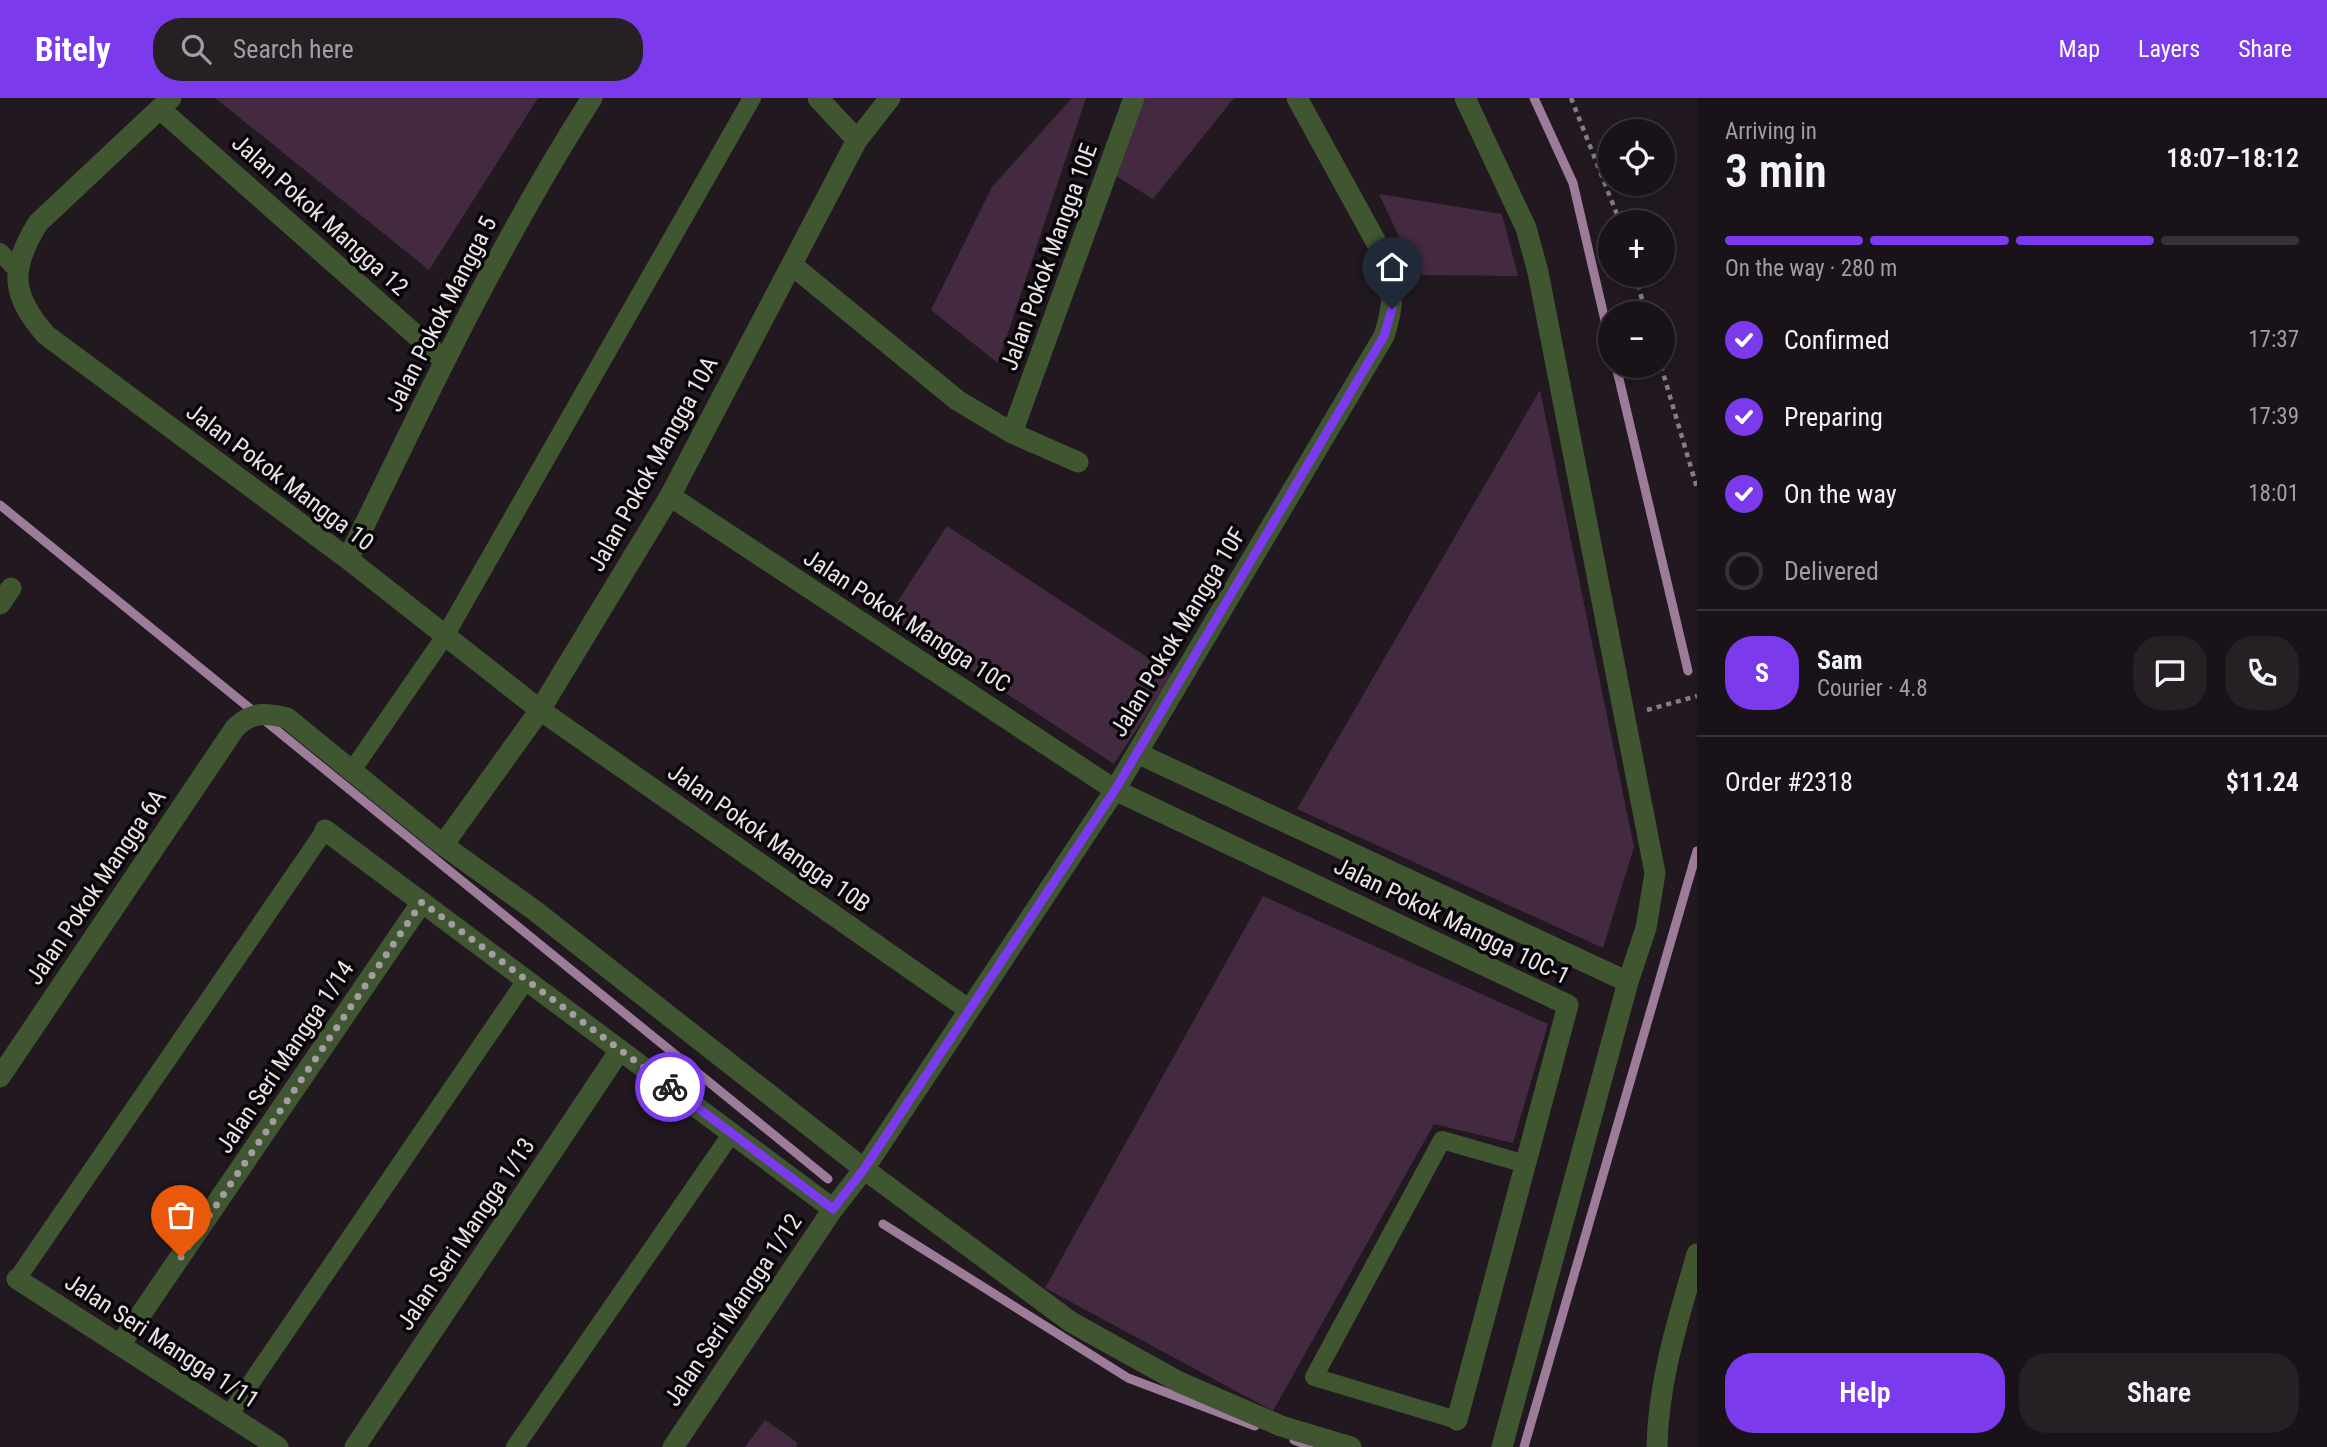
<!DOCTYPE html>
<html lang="en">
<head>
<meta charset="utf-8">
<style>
	body { margin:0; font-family:"Roboto Condensed",sans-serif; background:#262025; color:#f1f3f6; height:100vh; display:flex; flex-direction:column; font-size:26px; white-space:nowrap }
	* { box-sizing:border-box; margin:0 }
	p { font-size:23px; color:#9f9ea2 }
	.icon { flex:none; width:38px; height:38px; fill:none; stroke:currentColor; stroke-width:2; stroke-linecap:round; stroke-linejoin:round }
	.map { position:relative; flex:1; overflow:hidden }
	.panel { display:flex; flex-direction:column; background:#191218; width:630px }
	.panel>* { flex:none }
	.tools { position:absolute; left:1598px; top:21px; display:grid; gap:14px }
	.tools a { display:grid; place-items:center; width:77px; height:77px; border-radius:50%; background:#191218; box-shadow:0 4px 10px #0003,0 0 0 2px #373237; font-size:35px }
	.pin { position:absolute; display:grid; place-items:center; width:60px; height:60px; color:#fff; margin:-72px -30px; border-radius:50% 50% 50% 0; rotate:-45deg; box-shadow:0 0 7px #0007 }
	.pin .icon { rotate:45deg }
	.courier { position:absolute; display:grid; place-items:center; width:70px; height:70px; margin:-35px; border:5px solid #7c3aed; border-radius:50%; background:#fff; color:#222; box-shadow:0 2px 9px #0007 }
	.head em { font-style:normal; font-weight:600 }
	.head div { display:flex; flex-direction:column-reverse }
	.head { display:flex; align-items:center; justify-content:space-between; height:119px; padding:0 28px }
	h1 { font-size:46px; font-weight:600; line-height:52px }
	.bar { display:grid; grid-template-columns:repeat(4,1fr); gap:10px 7px; align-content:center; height:84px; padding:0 28px }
	.bar i { height:9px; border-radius:5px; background:#373237 }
	.bar .active { background:#7c3aed }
	.bar p { grid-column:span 4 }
	.line { display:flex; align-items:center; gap:18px; padding:0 28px; border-top:2px solid #373237 }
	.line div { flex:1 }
	.round { display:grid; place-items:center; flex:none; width:74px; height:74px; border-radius:28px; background:#262025 }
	ol { padding:0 28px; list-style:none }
	li { display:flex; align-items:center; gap:21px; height:77px }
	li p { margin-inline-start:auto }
	li .icon { padding:7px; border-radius:50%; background:#7c3aed; color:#fff; stroke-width:4 }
	li:last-child { color:#9f9ea2 }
	li i { width:38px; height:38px; border:4px solid #373237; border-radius:50% }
	.cta { display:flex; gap:14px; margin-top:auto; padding:14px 28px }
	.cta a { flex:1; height:80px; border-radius:28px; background:#7c3aed; color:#fff; font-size:28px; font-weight:600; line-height:80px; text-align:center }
	.cta a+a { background:#262025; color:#f1f3f6 }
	header { display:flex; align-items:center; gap:42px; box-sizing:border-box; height:98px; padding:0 35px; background:#7c3aed; color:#fff }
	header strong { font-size:33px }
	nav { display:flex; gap:38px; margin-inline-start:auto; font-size:24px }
	.search { width:490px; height:63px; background:#262025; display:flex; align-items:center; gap:18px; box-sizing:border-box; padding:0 24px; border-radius:28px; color:#9f9ea2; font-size:26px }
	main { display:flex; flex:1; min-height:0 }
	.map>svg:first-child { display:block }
</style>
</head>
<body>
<header>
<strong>Bitely</strong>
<div class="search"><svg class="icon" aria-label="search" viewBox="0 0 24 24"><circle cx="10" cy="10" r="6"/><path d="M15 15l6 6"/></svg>Search here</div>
<nav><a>Map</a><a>Layers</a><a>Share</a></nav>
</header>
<main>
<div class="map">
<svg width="1697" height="1349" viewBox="0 0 1697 1349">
	<rect width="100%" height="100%" fill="#211820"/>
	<path fill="#432a41" d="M215 0H538L429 172Z
		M1072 0H1086L998 265 931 212 992 89Z
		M1133 0H1234L1153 101 1116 78Z
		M1379 96 1502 116 1518 178 1417 177Z
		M1540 292 1634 749 1603 850 1297 711Z
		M947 428 1173 576 1114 666 888 518Z
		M1263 798 1548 926 1513 1045 1434 1026 1273 1313 1045 1190Z
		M765 1322 798 1345 796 1349H745Z"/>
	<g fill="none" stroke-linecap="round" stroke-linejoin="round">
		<path stroke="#9d7c9a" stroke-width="9" d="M1534 0 1573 85 1610 244
			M1616 268 1688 573
			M0 407 828 1081
			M883 1126 1128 1280 1255 1328
			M1294 1342 1312 1349
			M1524 1349 1697 753"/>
		<path stroke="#847d83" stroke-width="4.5" stroke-dasharray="5 5" stroke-linecap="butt" d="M1571 0 1620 124
			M1635 177 1646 215
			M1661 268 1697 390
			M1647 612 1697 598"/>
		<path stroke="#405630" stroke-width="18" d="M0 154 16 171
			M351 674 445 538 752 0
			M17 1181 325 732
			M229 1317 526 882
			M1457 1322 1314 1279 1442 1042 1526 1066
			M515 1349 732 1035"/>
		<path stroke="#405630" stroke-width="21" d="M171 0 38 125C10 171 10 196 46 237L348 461 540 612 968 911
			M818 0 857 42
			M1465 0 1526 130 1538 174 1655 775 1646 830 1628 884 1502 1349
			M160 11 444 262
			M792 167 957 302 1012 335 1078 364
			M1012 335 1134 0
			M670 398 1115 692 1568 907 1457 1322
			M348 461C424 304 498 147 592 0
			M0 506 11 490
			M1137 655 1628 884
			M325 732 833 1111
			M443 747 540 612 670 398 857 42 890 0
			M0 979 235 630C252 613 266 615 287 620L443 747 534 812 864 1071 1071 1224 1179 1284 1281 1328 1351 1349
			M17 1181 278 1349
			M120 1247 422 804
			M355 1349 620 952
			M673 1349 833 1111 864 1071 1115 692 1384 238C1393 210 1395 190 1386 162L1297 0
			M1657 1349C1658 1283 1679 1219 1697 1156"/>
	</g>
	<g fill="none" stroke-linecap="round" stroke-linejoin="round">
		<path stroke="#a39ca2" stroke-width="7" stroke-dasharray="0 12.6" d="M181 1159 422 804 670 989"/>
		<path stroke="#7c3aed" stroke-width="9" d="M670 989 833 1111 864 1071 1115 692 1384 238 1392 211"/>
	</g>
	<g text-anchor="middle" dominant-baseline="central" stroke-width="7" stroke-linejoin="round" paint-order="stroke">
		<g font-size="24" fill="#e9e3e8" stroke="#080508">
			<text transform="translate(320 117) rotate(42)">Jalan Pokok Mangga 12</text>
			<text transform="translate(1049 159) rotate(-70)">Jalan Pokok Mangga 10E</text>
			<text transform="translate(441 216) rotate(-63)">Jalan Pokok Mangga 5</text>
			<text transform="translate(653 366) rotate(-61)">Jalan Pokok Mangga 10A</text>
			<text transform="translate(280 379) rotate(37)">Jalan Pokok Mangga 10</text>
			<text transform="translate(907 523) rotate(33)">Jalan Pokok Mangga 10C</text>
			<text transform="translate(1178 534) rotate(-59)">Jalan Pokok Mangga 10F</text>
			<text transform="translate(769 740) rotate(35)">Jalan Pokok Mangga 10B</text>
			<text transform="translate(96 789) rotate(-56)">Jalan Pokok Mangga 6A</text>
			<text transform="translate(1452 823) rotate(26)">Jalan Pokok Mangga 10C-1</text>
			<text transform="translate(285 959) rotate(-56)">Jalan Seri Mangga 1/14</text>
			<text transform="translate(466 1136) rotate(-56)">Jalan Seri Mangga 1/13</text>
			<text transform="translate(733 1212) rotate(-56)">Jalan Seri Mangga 1/12</text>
			<text transform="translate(162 1243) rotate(33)">Jalan Seri Mangga 1/11</text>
		</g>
	</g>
</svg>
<div class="tools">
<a><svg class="icon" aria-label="locate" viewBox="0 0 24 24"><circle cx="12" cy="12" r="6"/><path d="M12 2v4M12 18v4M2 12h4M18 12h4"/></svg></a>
<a>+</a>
<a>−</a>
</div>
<div class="pin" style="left:181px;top:1159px;background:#ea580c"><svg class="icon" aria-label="bag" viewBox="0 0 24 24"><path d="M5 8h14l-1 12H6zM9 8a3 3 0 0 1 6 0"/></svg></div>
<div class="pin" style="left:1392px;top:211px;background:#1f2937"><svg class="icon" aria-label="home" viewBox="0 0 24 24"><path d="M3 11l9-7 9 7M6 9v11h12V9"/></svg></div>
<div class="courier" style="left:670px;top:989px"><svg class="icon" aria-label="bike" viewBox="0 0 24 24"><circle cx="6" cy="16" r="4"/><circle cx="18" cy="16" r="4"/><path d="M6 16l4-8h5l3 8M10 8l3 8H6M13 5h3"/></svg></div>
</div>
<section class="panel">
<div class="head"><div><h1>3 min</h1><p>Arriving in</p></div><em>18:07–18:12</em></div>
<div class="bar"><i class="active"></i><i class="active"></i><i class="active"></i><i></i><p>On the way · 280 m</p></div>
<ol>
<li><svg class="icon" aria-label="check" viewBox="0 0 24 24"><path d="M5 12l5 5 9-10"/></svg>Confirmed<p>17:37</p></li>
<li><svg class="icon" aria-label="check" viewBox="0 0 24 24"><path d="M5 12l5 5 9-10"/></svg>Preparing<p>17:39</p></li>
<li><svg class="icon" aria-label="check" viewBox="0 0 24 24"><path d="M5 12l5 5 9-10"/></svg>On the way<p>18:01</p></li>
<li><i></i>Delivered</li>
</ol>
<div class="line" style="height:126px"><b class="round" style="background:#7c3aed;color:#fff">S</b><div><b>Sam</b><p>Courier · 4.8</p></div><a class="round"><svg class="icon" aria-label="chat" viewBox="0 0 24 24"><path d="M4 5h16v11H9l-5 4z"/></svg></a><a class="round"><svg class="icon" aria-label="phone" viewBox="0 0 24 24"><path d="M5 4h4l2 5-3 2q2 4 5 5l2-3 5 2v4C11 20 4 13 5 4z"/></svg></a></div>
<div class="line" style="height:91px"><div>Order #2318</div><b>$11.24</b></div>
<div class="cta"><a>Help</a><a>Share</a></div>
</section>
</main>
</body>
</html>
